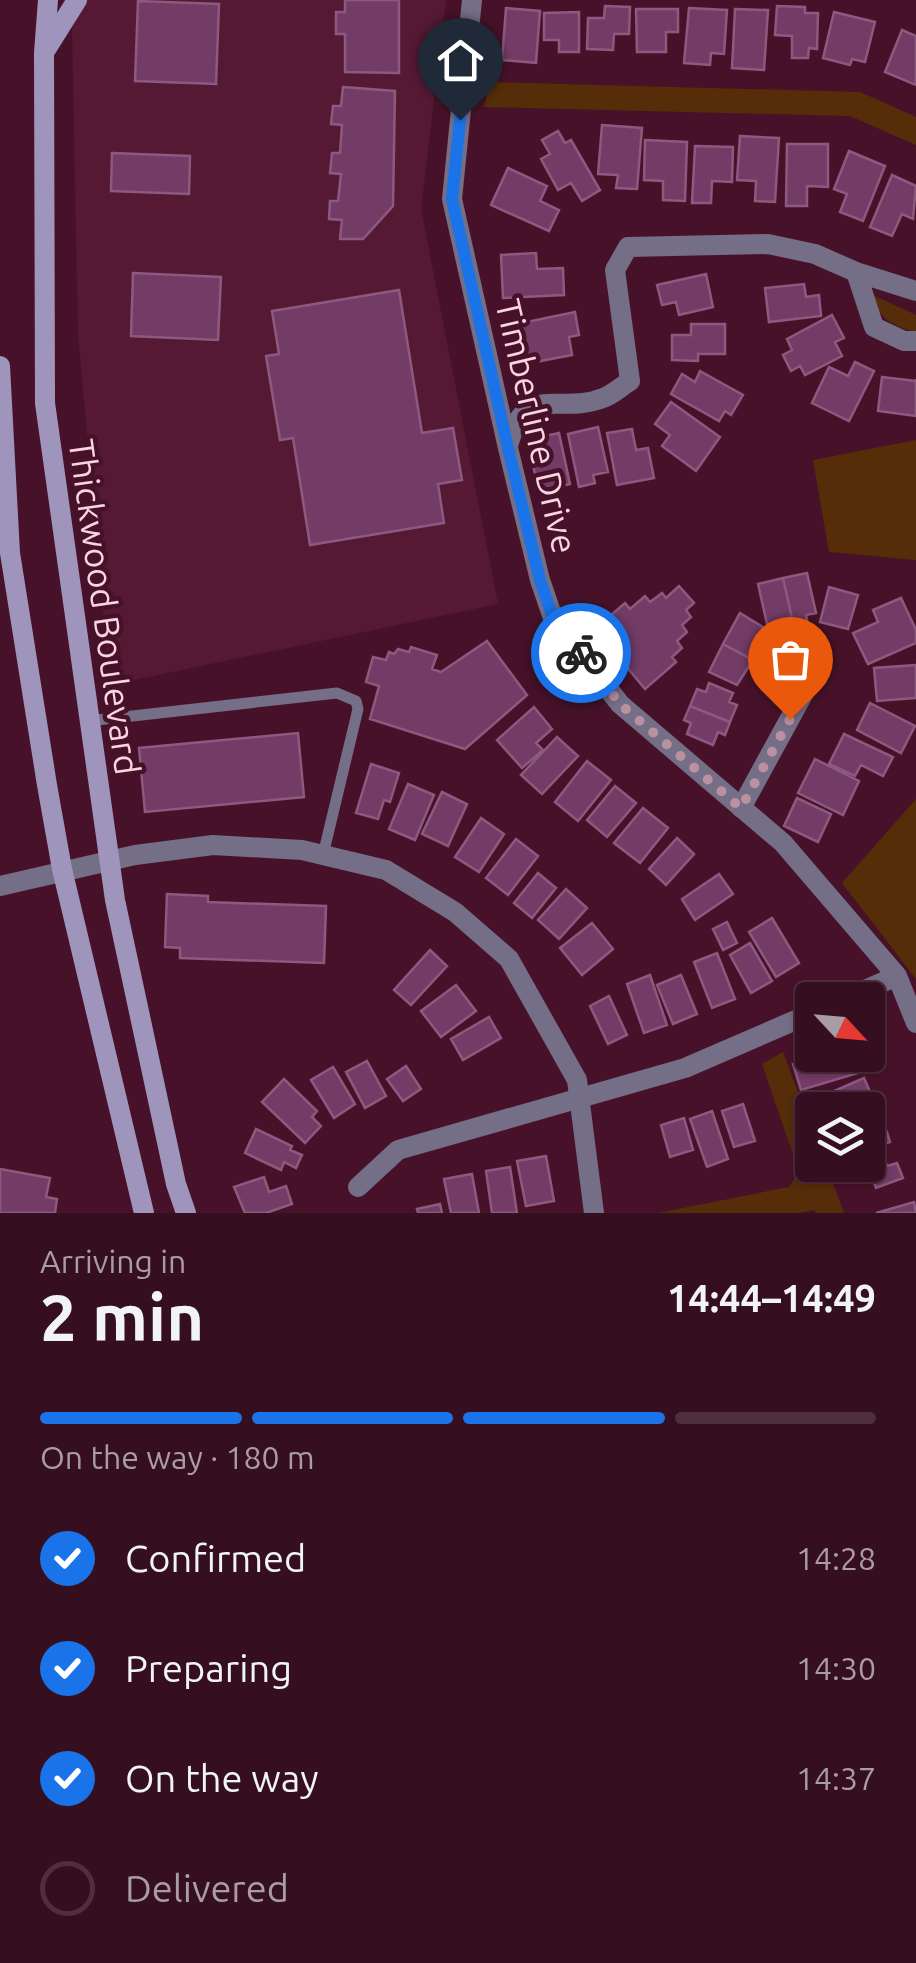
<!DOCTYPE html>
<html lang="en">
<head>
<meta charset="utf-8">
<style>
	body { margin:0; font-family:Ubuntu,sans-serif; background:#3d1728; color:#f1f3f6; height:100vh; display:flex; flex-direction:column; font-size:38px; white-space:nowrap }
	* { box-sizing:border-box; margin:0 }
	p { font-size:32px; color:#aa9ca4 }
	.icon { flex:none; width:55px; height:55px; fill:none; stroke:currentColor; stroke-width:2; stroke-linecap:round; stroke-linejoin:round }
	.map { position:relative; height:1213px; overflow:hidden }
	.details { display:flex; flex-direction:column; background:#350e1f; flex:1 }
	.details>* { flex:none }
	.needle { width:65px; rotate:116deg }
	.buttons { position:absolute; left:795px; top:982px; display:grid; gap:20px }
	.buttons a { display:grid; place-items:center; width:90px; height:90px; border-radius:10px; background:#350e1f; box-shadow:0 2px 8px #0004,0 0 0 2px #4f2e3d; font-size:50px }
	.pin { position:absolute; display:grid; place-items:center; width:85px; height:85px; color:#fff; margin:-102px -42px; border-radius:50% 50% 50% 0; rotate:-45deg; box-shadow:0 0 10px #0007 }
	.pin .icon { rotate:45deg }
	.courier { position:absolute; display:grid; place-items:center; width:100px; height:100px; margin:-50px; border:8px solid #1a73e8; border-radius:50%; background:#fff; color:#222; box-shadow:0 2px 12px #0007 }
	.headline em { font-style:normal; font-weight:700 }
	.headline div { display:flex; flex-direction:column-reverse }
	.headline { display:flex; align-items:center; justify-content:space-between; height:170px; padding:0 40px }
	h1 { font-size:65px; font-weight:700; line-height:75px }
	.bar { display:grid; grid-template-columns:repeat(4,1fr); gap:15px 10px; align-content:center; height:120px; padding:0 40px }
	.bar i { height:12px; border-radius:8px; background:#4f2e3d }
	.bar .current { background:#1a73e8 }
	.bar p { grid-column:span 4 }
	ol { padding:0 40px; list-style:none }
	li { display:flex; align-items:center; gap:30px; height:110px }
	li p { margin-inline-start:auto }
	li .icon { padding:10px; border-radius:50%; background:#1a73e8; color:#fff; stroke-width:4 }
	li:last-child { color:#aa9ca4 }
	li i { width:55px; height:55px; border:5px solid #4f2e3d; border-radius:50% }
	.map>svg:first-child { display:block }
</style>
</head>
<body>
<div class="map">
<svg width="916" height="1213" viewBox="0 0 916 1213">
	<rect width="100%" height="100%" fill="#471229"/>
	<path fill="#551934" d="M87 0H446L421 209 498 604 110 685 78 335 72 27Z"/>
	<path fill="#552d09" d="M490 82 860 92 916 117V145L850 116 484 107Z
		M875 296 916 315V332C896 327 876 319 875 296Z
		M916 440V560L829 552 813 460Z
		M916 799V979L842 883Z
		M783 1052 812 1129V1165H826L844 1213H816L814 1210 798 1213H658L789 1187 799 1172 762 1064Z"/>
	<path fill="#733c66" stroke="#8c597f" stroke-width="2.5" d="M345 0H399V73L345 72V34H336V12H345Z
		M138 1 219 4 216 84 135 81Z
		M605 6 630 7 629 34H614L613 50 587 49 588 18H604Z
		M777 6 805 7V13H818L817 49 809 48 808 58H792V36L775 35Z
		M506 8 540 11 536 63 502 60Z
		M689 8 727 10 724 54 711 53 710 65 684 63Z
		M636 9H678V32H666V52H637Z
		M735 9 768 10 764 70 732 68Z
		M579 12V52H559V40H544V13Z
		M834 12 875 22 865 62 852 59 850 65 823 58Z
		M902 30 916 36V85L885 72Z
		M343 87 395 91 393 206 363 239H340L342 220 329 219 330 201H338L341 174 330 173 332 153H340L342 125 331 124 333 106H341Z
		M602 125 642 128 637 189 616 188 618 175 598 174Z
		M558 131 565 143 571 140 600 190 582 201 571 183 558 190 541 159 550 154 542 140Z
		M740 136 779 138 775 202 755 201 756 181 737 180Z
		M645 140 687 142 685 201 663 200V181L644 180Z
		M787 144H828V187L807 186V206H786Z
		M695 146 733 147 732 182 712 181 711 203H692Z
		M849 151 885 166 863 221 840 212 847 194 834 189Z
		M112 153 190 156 189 194 111 191Z
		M508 168 547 186 540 201 559 210 549 231 491 205Z
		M892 175 916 186 913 219 902 214 892 236 870 227Z
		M536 253 537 269 563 268 564 295 503 298 501 255Z
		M133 273 221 277 218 340 131 336Z
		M706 274 713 307 679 315 676 302 662 305 657 285Z
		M804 284 806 297 819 295 821 316 769 322 765 288Z
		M399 290 422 433 453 428 462 480 438 484 444 523 310 545 293 438 280 440 266 356 279 354 272 311Z
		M575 312 579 335 569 337 572 355 525 364 517 324Z
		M832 315 844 338 835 342 842 356 805 375 800 366 791 371 783 355 792 350 787 339Z
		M691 324H725V354H698V361L672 360V335H691Z
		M855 362 874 371 849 421 812 403 829 367 848 376Z
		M700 371 743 395 731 415 725 411 719 421 671 394 682 374 695 382Z
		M882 377 916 381V379V416L878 411Z
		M671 402 720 437 696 471 662 446 670 435 655 424Z
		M598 427 608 472 593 475 595 483 579 487 568 434Z
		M632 429 636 450 648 448 654 478 617 485 607 433Z
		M559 433 570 484 539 491 527 440Z
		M807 573 816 613 806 615 808 624 794 627 783 578Z
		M783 578 794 627 779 630 777 621 767 624 758 584Z
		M679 586 694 603 686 610 691 617 682 625 687 632 677 641 682 648 672 657 676 662 645 689 595 629 625 603 630 609 645 596 650 602 662 593 666 598Z
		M829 587 858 595 848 629 820 622Z
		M901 598 916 630V643L868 664 853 633 878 622 873 610Z
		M740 613 766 629 751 659 723 644Z
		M487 641 527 695 465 749 370 719 379 686 366 682 373 657 386 660 389 652 394 654 398 649 409 652 411 647 437 655 432 669 441 672Z
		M723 644 753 660 737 685 709 672Z
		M916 665V698L877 701 874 668Z
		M709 683 733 693 729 702 737 705 730 722 690 706 697 689 706 692Z
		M870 703 915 726 901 753 857 730Z
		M690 706 730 722 725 735 718 732 713 745 687 734 691 723 684 720Z
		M534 707 552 729 536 743 543 750 522 768 497 740Z
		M298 733 304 797 145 812 139 748Z
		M844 734 893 757 883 776 861 765 855 776 829 764Z
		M557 737 578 756 542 794 521 775Z
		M815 759 859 781 843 815 798 793Z
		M587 761 611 780 578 821 555 802Z
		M371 764 399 773 390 802 384 800 378 819 356 813Z
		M408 784 434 795 415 840 389 829Z
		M615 786 636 803 607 837 587 820Z
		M442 792 467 804 448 846 422 834Z
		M797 798 831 814 818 842 784 826Z
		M643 808 668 828 640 863 614 843Z
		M481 818 504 834 479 872 455 857Z
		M677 838 694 854 666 885 649 869Z
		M516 839 538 856 508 895 486 878Z
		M538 873 556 888 532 918 514 903Z
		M719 874 733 894 695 920 682 899Z
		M566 889 587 908 559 939 538 920Z
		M167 894 208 896V902L326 906 324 963 180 958V948L165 947Z
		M772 918 799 963 776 977 749 932Z
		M727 922 737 943 723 950 713 929Z
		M592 923 613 949 582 975 560 948Z
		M750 943 772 981 751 993 730 955Z
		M430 950 447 966 411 1005 394 990Z
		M717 953 735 999 712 1008 694 962Z
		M650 975 667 1025 644 1033 627 984Z
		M681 975 697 1014 673 1024 657 985Z
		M456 985 476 1011 441 1037 421 1011Z
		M609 996 627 1035 608 1044 590 1006Z
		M489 1017 501 1038 463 1060 451 1039Z
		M823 1055H834L837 1065 861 1058 865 1071 801 1090 793 1064Z
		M367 1061 386 1096 365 1108 346 1072Z
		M406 1066 421 1089 403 1101 387 1079Z
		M333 1067 355 1104 334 1118 311 1080Z
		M864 1078 871 1094 854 1101 858 1110H812V1115L807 1103Z
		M284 1079 317 1111 312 1117 321 1126 305 1143 262 1102Z
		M743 1104 755 1141 734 1147 722 1111Z
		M712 1111 728 1159 707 1167 690 1119Z
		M684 1118 693 1150 670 1157 661 1125Z
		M256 1129 292 1146 290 1150 302 1155 296 1168 284 1162 281 1170 245 1153Z
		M887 1132 890 1142 868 1149V1139Z
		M882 1151 887 1166 897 1163 903 1178 876 1188 869 1169 855 1174 852 1165H868V1157Z
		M546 1156 554 1201 526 1206 517 1161Z
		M510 1167 517 1213H492L486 1171Z
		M0 1169 50 1178 46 1197 57 1199 55 1213H0Z
		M472 1174 479 1213H451L444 1179Z
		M264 1177 269 1192 286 1186 292 1204 266 1213H245L234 1187Z
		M914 1202 916 1213H876Z
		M440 1204 442 1213H418L417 1209Z"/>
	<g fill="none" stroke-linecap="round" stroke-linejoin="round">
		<path stroke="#746e86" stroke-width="11" d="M88 721 337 693 356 701 358 709 323 855"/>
		<path stroke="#746e86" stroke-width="20" d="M472 0 452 199 508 448 540 580 553 618 620 704 783 843 897 976 916 1023
			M856 272 874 327 904 341H916
			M508 446C525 380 558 416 603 398 612 395 622 386 630 381L615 270 628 247 768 244 815 254 856 272 916 291
			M741 808 806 689
			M0 886 135 855 213 845 302 850 386 870 455 912 509 959 577 1080 594 1213
			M842 1000 897 976
			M358 1187 398 1150 685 1068 812 1013"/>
		<path stroke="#9f95bc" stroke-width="20" d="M48 0 44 53 45 403 115 900 176 1184 186 1213
			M45 51 77 0
			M0 366 10 553 47 785 62 869 144 1213"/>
	</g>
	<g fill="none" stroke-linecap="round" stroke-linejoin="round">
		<path stroke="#ba91a0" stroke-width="10" stroke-dasharray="0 18" d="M581 653 620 704 741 808 790 719"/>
		<path stroke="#1a73e8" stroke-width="12" d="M460 120 452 199 508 448 540 580 553 618 581 653"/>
	</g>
	<g text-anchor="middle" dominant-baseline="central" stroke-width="9" stroke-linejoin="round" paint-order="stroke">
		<g font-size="35" fill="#f8d5e0" stroke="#471229">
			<text transform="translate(537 426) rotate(77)">Timberline Drive</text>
			<text transform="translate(105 607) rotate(82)">Thickwood Boulevard</text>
		</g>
	</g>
</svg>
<div class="buttons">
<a><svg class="needle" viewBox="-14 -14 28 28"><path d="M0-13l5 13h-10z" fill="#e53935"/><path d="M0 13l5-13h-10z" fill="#aa9ca4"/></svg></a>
<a><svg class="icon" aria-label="layers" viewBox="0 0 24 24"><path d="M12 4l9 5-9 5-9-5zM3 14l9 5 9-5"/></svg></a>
</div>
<div class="pin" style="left:790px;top:719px;background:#ea580c"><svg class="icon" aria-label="bag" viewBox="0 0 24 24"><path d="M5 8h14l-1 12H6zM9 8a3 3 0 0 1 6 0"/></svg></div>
<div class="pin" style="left:460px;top:120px;background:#1f2937"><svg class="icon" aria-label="home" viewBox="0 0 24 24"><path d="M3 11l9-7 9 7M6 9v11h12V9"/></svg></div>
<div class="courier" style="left:581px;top:653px"><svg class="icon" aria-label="bike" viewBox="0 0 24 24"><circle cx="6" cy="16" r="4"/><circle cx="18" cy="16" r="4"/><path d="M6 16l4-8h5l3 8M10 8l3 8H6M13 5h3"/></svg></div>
</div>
<section class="details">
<div class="headline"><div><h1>2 min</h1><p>Arriving in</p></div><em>14:44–14:49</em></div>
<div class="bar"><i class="current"></i><i class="current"></i><i class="current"></i><i></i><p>On the way · 180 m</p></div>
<ol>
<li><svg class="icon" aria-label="check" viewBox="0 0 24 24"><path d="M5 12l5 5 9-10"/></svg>Confirmed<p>14:28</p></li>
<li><svg class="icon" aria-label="check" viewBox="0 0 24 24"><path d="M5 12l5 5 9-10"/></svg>Preparing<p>14:30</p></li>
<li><svg class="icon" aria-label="check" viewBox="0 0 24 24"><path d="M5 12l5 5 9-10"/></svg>On the way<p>14:37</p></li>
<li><i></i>Delivered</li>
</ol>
</section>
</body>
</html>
